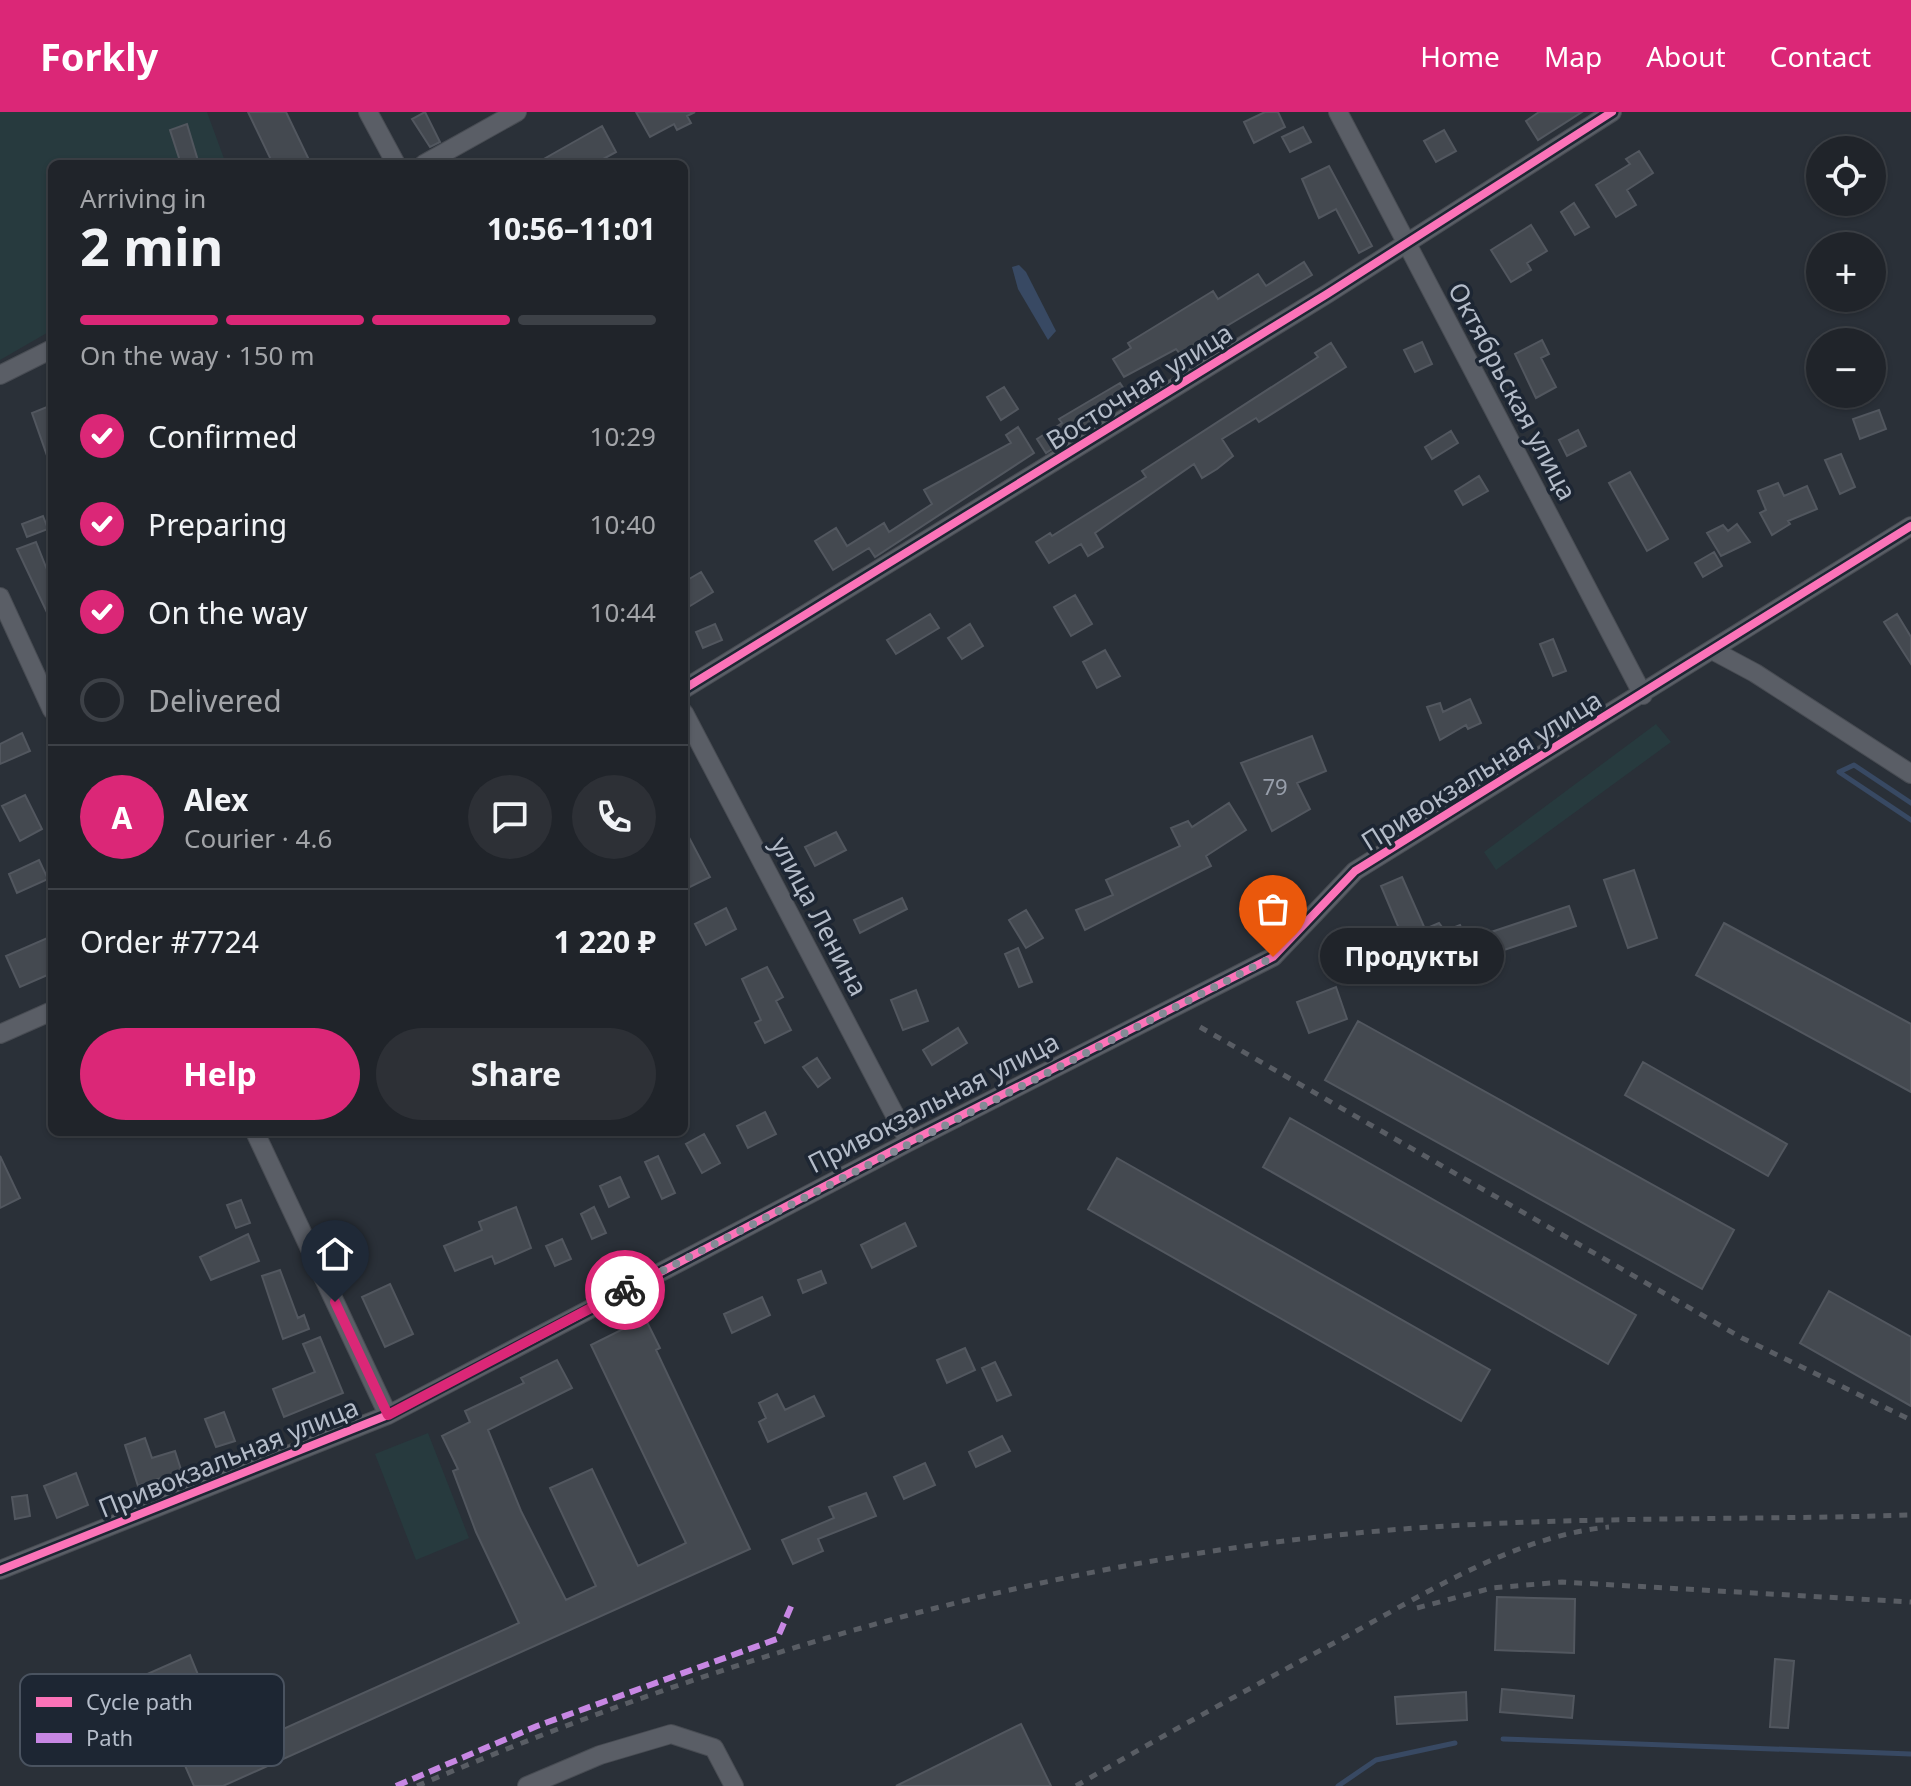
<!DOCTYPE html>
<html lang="en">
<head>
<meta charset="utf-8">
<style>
	body { margin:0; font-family:"Noto Sans",sans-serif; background:#2d3036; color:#f1f3f6; height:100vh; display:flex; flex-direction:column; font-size:30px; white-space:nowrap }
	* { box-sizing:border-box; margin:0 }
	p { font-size:26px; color:#a2a4a8 }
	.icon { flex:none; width:44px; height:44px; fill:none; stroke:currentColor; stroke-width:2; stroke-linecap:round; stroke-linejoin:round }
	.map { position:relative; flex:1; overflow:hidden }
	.side { position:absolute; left:48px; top:48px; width:640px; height:976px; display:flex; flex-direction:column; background:#20242a; border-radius:12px; box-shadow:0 2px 6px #0004,0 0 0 2px #3d4147 }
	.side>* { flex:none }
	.buttons { position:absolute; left:1806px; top:24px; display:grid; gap:16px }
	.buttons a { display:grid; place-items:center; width:80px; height:80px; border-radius:50%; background:#20242a; box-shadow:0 2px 6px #0004,0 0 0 2px #3d4147; font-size:40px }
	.pin { position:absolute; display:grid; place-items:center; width:68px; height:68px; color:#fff; margin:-82px -34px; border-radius:50% 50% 50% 0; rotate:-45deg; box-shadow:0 0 8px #0007 }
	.pin .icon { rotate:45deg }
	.courier { position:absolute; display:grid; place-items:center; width:80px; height:80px; margin:-40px; border:6px solid #db2777; border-radius:50%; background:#fff; color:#222; box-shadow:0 2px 10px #0007 }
	.bubble { position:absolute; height:56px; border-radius:28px; background:#20242a; box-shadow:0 2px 6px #0004,0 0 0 2px #3d4147; font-size:26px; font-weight:700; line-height:56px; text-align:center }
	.headline em { font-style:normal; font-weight:700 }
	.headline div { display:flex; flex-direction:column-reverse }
	.headline { display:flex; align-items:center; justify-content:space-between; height:136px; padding:0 32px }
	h1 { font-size:52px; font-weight:700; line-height:60px }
	.bar { display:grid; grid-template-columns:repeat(4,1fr); gap:12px 8px; align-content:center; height:96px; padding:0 32px }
	.bar i { height:10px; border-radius:6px; background:#3d4147 }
	.bar .current { background:#db2777 }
	.bar p { grid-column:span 4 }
	.line { display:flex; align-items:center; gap:20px; padding:0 32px; border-top:2px solid #3d4147 }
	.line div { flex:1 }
	.round { display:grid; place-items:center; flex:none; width:84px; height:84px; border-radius:42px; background:#2d3036 }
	ol { padding:0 32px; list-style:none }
	li { display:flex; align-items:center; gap:24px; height:88px }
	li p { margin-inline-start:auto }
	li .icon { padding:8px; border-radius:50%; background:#db2777; color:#fff; stroke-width:4 }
	li:last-child { color:#a2a4a8 }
	li i { width:44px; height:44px; border:4px solid #3d4147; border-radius:50% }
	.cta { display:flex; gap:16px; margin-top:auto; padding:16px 32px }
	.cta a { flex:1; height:92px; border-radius:48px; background:#db2777; color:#fff; font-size:32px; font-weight:700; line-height:92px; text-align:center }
	.cta a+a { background:#2d3036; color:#f1f3f6 }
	header { display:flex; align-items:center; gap:48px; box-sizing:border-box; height:112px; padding:0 40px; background:#db2777; color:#fff }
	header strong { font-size:38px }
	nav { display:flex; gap:44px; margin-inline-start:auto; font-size:28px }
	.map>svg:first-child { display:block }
</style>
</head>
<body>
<header>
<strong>Forkly</strong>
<nav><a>Home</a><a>Map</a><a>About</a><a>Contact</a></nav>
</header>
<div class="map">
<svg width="1911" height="1674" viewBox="0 0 1911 1674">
	<rect width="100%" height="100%" fill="#2a3038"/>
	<path fill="#273a3e" d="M0 0H207L226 52H52V218L0 248Z
		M1656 612 1671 630 1496 758 1484 740Z
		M428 1321 469 1426 416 1448 375 1342Z"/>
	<path fill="#384963" d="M1019 153 1026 160 1056 219 1048 228 1018 177 1012 155Z"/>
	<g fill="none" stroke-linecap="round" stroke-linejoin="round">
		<path stroke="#384963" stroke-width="5" d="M1911 691 1854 653 1839 660 1911 708
			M1503 1627 1911 1642
			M1338 1674 1376 1648 1455 1631"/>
	</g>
	<path fill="#444950" stroke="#52575f" stroke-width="2" d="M248 0H286L311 52H273Z
		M425 0 440 30 430 35 412 7Z
		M636 0H695L687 4 691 11 677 18 674 12 650 25Z
		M1265 0H1278L1285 15 1254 31 1244 10Z
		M1539 0H1582L1538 28 1526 9Z
		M187 12 199 52H181L170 18Z
		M602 14 616 40 594 52H535Z
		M1303 15 1311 30 1290 40 1282 25Z
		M1444 18 1456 39 1436 50 1424 29Z
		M1639 39 1653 61 1627 78 1636 93 1616 105 1596 73 1630 52 1626 47Z
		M1329 54 1372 134 1359 141 1336 97 1319 106 1302 67Z
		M1574 91 1589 115 1575 123 1561 100Z
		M1531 113 1547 139 1527 151 1531 158 1511 170 1491 138Z
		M1304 150 1312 163 1180 242 1176 237 1124 265 1113 247 1131 236 1128 231 1213 179 1218 187 1258 162 1266 174Z
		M1542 228 1549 242 1541 246 1556 275 1536 286 1515 242Z
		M1422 230 1432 252 1415 260 1404 238Z
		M1331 231 1346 255 1259 310 1256 306 1222 327 1233 344 1217 357 1202 366 1194 352 1095 421 1103 435 1088 444 1081 432 1049 451 1036 430 1050 421 1052 424 1146 365 1142 359 1318 245 1315 241Z
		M1120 271 1130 286 1046 341 1037 327 1062 311 1059 307Z
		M1004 275 1018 297 1001 308 987 285Z
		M52 293V351L50 352 32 301Z
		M1879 298 1886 317 1860 327 1853 307Z
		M1018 315 1034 341 875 445 869 436 833 458 815 429 836 416 847 434 884 411 889 420 932 392 924 378 1011 331 1006 323Z
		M1578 318 1586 334 1567 344 1559 328Z
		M1451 319 1458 331 1432 347 1425 335Z
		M1841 342 1855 375 1840 382 1825 348Z
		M1630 360 1668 427 1647 439 1609 371Z
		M1479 364 1488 379 1463 393 1455 379Z
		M1778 371 1784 384 1807 374 1817 397 1788 409 1790 412 1772 423 1760 401 1766 398 1758 379Z
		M43 404 48 417 27 425 22 412Z
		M1737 412 1750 430 1721 444 1707 421 1723 413 1728 419Z
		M36 430 48 460 52 458V511L17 437Z
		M1714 440 1722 454 1703 465 1695 451Z
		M701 460 713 480 690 494 684 486V470Z
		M1075 483 1092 512 1071 524 1054 495Z
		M930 502 939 516 896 542 887 528Z
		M1897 502 1911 525V552L1884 510Z
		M715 512 722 528 703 536 696 520Z
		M970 512 983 534 962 547 948 526Z
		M1553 527 1566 559 1553 564 1540 532Z
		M1105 538 1120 564 1097 576 1083 550Z
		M1470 587 1481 611 1468 617 1466 613 1440 628 1427 595 1440 591 1443 600Z
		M22 621 30 639 0 652V632Z
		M1312 624 1326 659 1297 671 1310 697 1272 719 1241 651Z
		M25 683 42 717 20 729 2 694Z
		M1229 691 1246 718 1206 744 1211 754 1085 818 1076 798 1113 783 1106 768 1180 734 1171 716 1188 709 1192 715Z
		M684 716 710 765 684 778Z
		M836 720 846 738 815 754 805 735Z
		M39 748 48 767 17 781 9 762Z
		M1634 758 1657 826 1628 836 1604 768Z
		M1402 765 1425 817 1439 811 1445 819 1460 813 1467 828 1569 794 1576 814 1489 843 1486 833 1419 864 1381 774Z
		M902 786 907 797 860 821 854 808Z
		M726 796 736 817 706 833 695 812Z
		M1026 798 1043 826 1026 836 1009 808Z
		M1724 811 1911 912V980L1696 863Z
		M52 824V861L20 875 6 844Z
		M1018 836 1032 870 1019 875 1005 842Z
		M767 855 783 885 776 889 791 918 765 931 755 911 761 908 742 867Z
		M1336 875 1347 907 1309 921 1297 890Z
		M916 878 928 909 903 918 891 888Z
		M1358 909 1734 1118 1702 1177 1325 968Z
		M958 916 967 931 932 953 923 938Z
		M817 946 830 966 818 975 803 955Z
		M1643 950 1787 1032 1768 1064 1625 983Z
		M765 1000 776 1022 748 1036 737 1014Z
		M1290 1006 1636 1203 1608 1252 1263 1055Z
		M704 1022 720 1051 702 1061 686 1032Z
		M0 1044 20 1086 0 1096Z
		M658 1044 675 1081 662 1087 645 1050Z
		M1117 1046 1490 1258 1461 1309 1088 1097Z
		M620 1065 629 1085 609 1095 600 1074Z
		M241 1088 250 1111 236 1116 227 1093Z
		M516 1095 531 1136 495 1152 492 1144 455 1159 444 1134 482 1118 479 1110Z
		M594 1095 606 1121 592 1127 581 1102Z
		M905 1111 916 1134 872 1156 861 1133Z
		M248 1122 259 1149 211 1168 200 1145Z
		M562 1127 571 1147 555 1154 546 1134Z
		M280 1158 298 1206 304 1203 309 1217 283 1227 262 1164Z
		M821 1159 826 1171 803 1181 798 1168Z
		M390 1172 413 1222 385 1235 362 1185Z
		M1829 1179 1911 1225V1294L1800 1231Z
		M762 1185 770 1203 732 1221 724 1202Z
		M645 1206 660 1236 656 1238 750 1437 223 1674H194L145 1563 190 1543 230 1641 519 1511 476 1420 453 1359 458 1357 442 1324 470 1310 465 1299 524 1271 521 1266 557 1248 572 1276 488 1318 521 1399 566 1488 596 1474 550 1376 592 1357 638 1454 686 1431 591 1233Z
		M320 1225 343 1281 284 1305 273 1277 315 1260 303 1232Z
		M965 1236 975 1258 947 1271 937 1248Z
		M995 1250 1011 1283 997 1289 982 1256Z
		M777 1282 785 1298 814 1284 824 1304 768 1330 759 1310 766 1306 759 1291Z
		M224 1300 235 1329 216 1335 205 1307Z
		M1002 1324 1010 1339 976 1355 969 1340Z
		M145 1326 152 1346 175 1339 184 1367 167 1373 164 1365 138 1374 125 1333Z
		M925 1351 935 1373 904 1387 894 1365Z
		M76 1361 88 1393 57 1406 44 1374Z
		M866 1381 876 1404 818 1427 823 1439 793 1452 782 1428 834 1406 829 1395Z
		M27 1383 30 1404 15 1407 12 1385Z
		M1497 1485 1575 1487 1574 1541 1495 1538Z
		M1775 1547 1794 1549 1788 1616 1770 1615Z
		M1502 1577 1574 1584 1572 1606 1500 1600Z
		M1466 1580 1467 1608 1397 1612 1395 1585Z
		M1021 1612 1051 1674H896Z"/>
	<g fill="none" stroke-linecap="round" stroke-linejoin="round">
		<defs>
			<path id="minor" d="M368 0 396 52
				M1338 0 1643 583
				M424 52 517 0
				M0 263 52 237
				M0 485 52 598
				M1712 538 1755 561 1911 662
				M684 577 1327 182 1612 0
				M684 601 909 1030
				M0 922 52 899
				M255 1020 388 1303
				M0 1458 388 1303 909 1030 1273 845 1355 759 1911 414
				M527 1674 600 1643 671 1622 714 1636 734 1674"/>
		</defs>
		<use href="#minor" stroke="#484c53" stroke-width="20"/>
		<use href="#minor" stroke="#5a5e66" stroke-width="18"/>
		<path stroke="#595d64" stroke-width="5" stroke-dasharray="8 8" stroke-linecap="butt" d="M1200 915 1742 1226 1911 1308
			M1417 1496 1492 1476 1562 1470 1911 1490
			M417 1674C715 1547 1034 1452 1357 1421 1542 1403 1726 1409 1911 1403
			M1076 1674C1165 1622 1256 1573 1347 1524 1428 1480 1516 1424 1609 1415"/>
		<path stroke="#c787e3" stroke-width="6" stroke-dasharray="12 6" stroke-linecap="butt" d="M396 1674 537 1614 777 1527 793 1490"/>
		<defs>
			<path id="cycleway" d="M684 577 1327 182 1612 0
				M0 1458 388 1303 909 1030 1273 845 1355 759 1911 414"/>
		</defs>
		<use href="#cycleway" stroke="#1d2633" stroke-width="13"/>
		<use href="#cycleway" stroke="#fb73b8" stroke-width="8"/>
	</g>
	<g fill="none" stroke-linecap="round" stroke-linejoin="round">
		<path stroke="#848b96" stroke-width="8" stroke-dasharray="0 14.4" d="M625 1178 1273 845"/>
		<path stroke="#db2777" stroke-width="10" d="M335 1190 388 1303 625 1178"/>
	</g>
	<g text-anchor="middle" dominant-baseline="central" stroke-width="7" stroke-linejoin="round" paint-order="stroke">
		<g font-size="22" fill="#989fab">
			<text x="1275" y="674">79</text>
		</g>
		<g font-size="26" fill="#b4bcc9" stroke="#1d2633">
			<text transform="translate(1139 274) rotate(-32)">Восточная улица</text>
			<text transform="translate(1513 279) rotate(62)">Октябрьская улица</text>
			<text transform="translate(1481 658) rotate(-32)">Привокзальная улица</text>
			<text transform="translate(820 804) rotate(62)">улица Ленина</text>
			<text transform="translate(933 990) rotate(-27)">Привокзальная улица</text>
			<text transform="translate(228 1345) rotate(-22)">Привокзальная улица</text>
		</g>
	</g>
	<rect x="20" y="1562" width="264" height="92" rx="12" fill="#1d2633" stroke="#4a5360" stroke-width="2"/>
	<rect x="36" y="1585" width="36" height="10" fill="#fb73b8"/>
	<rect x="36" y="1621" width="36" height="10" fill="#c787e3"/>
	<g font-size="22" fill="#b4bcc9">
		<text x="86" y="1598">Cycle path</text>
		<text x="86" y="1634">Path</text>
	</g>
</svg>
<div class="buttons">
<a><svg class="icon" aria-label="locate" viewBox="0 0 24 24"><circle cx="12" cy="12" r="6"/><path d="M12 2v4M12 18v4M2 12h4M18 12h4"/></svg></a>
<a>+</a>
<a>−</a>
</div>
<div class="pin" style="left:1273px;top:845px;background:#ea580c"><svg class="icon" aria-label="bag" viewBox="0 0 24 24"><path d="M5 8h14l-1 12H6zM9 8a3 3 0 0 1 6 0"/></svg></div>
<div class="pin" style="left:335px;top:1190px;background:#1f2937"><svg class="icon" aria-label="home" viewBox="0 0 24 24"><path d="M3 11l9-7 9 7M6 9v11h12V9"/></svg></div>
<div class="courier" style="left:625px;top:1178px"><svg class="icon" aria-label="bike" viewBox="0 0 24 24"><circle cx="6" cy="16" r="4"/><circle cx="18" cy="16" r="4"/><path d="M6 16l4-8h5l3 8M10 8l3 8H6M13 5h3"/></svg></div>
<div class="bubble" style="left:1320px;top:816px;width:184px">Продукты</div>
<section class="side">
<div class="headline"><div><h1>2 min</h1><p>Arriving in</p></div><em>10:56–11:01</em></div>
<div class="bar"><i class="current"></i><i class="current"></i><i class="current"></i><i></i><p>On the way · 150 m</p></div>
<ol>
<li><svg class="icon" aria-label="check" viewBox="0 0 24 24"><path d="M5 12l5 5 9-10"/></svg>Confirmed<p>10:29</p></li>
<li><svg class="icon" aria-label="check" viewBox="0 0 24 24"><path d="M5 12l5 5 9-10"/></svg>Preparing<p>10:40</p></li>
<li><svg class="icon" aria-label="check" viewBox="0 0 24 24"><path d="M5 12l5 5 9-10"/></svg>On the way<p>10:44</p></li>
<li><i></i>Delivered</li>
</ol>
<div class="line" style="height:144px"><b class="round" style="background:#db2777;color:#fff">A</b><div><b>Alex</b><p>Courier · 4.6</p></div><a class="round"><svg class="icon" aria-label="chat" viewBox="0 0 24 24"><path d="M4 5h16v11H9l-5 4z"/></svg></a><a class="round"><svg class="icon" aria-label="phone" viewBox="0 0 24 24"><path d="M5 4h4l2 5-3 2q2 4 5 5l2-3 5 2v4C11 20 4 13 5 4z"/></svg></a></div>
<div class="line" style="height:104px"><div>Order #7724</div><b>1 220 ₽</b></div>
<div class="cta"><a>Help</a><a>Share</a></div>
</section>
</div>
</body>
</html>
